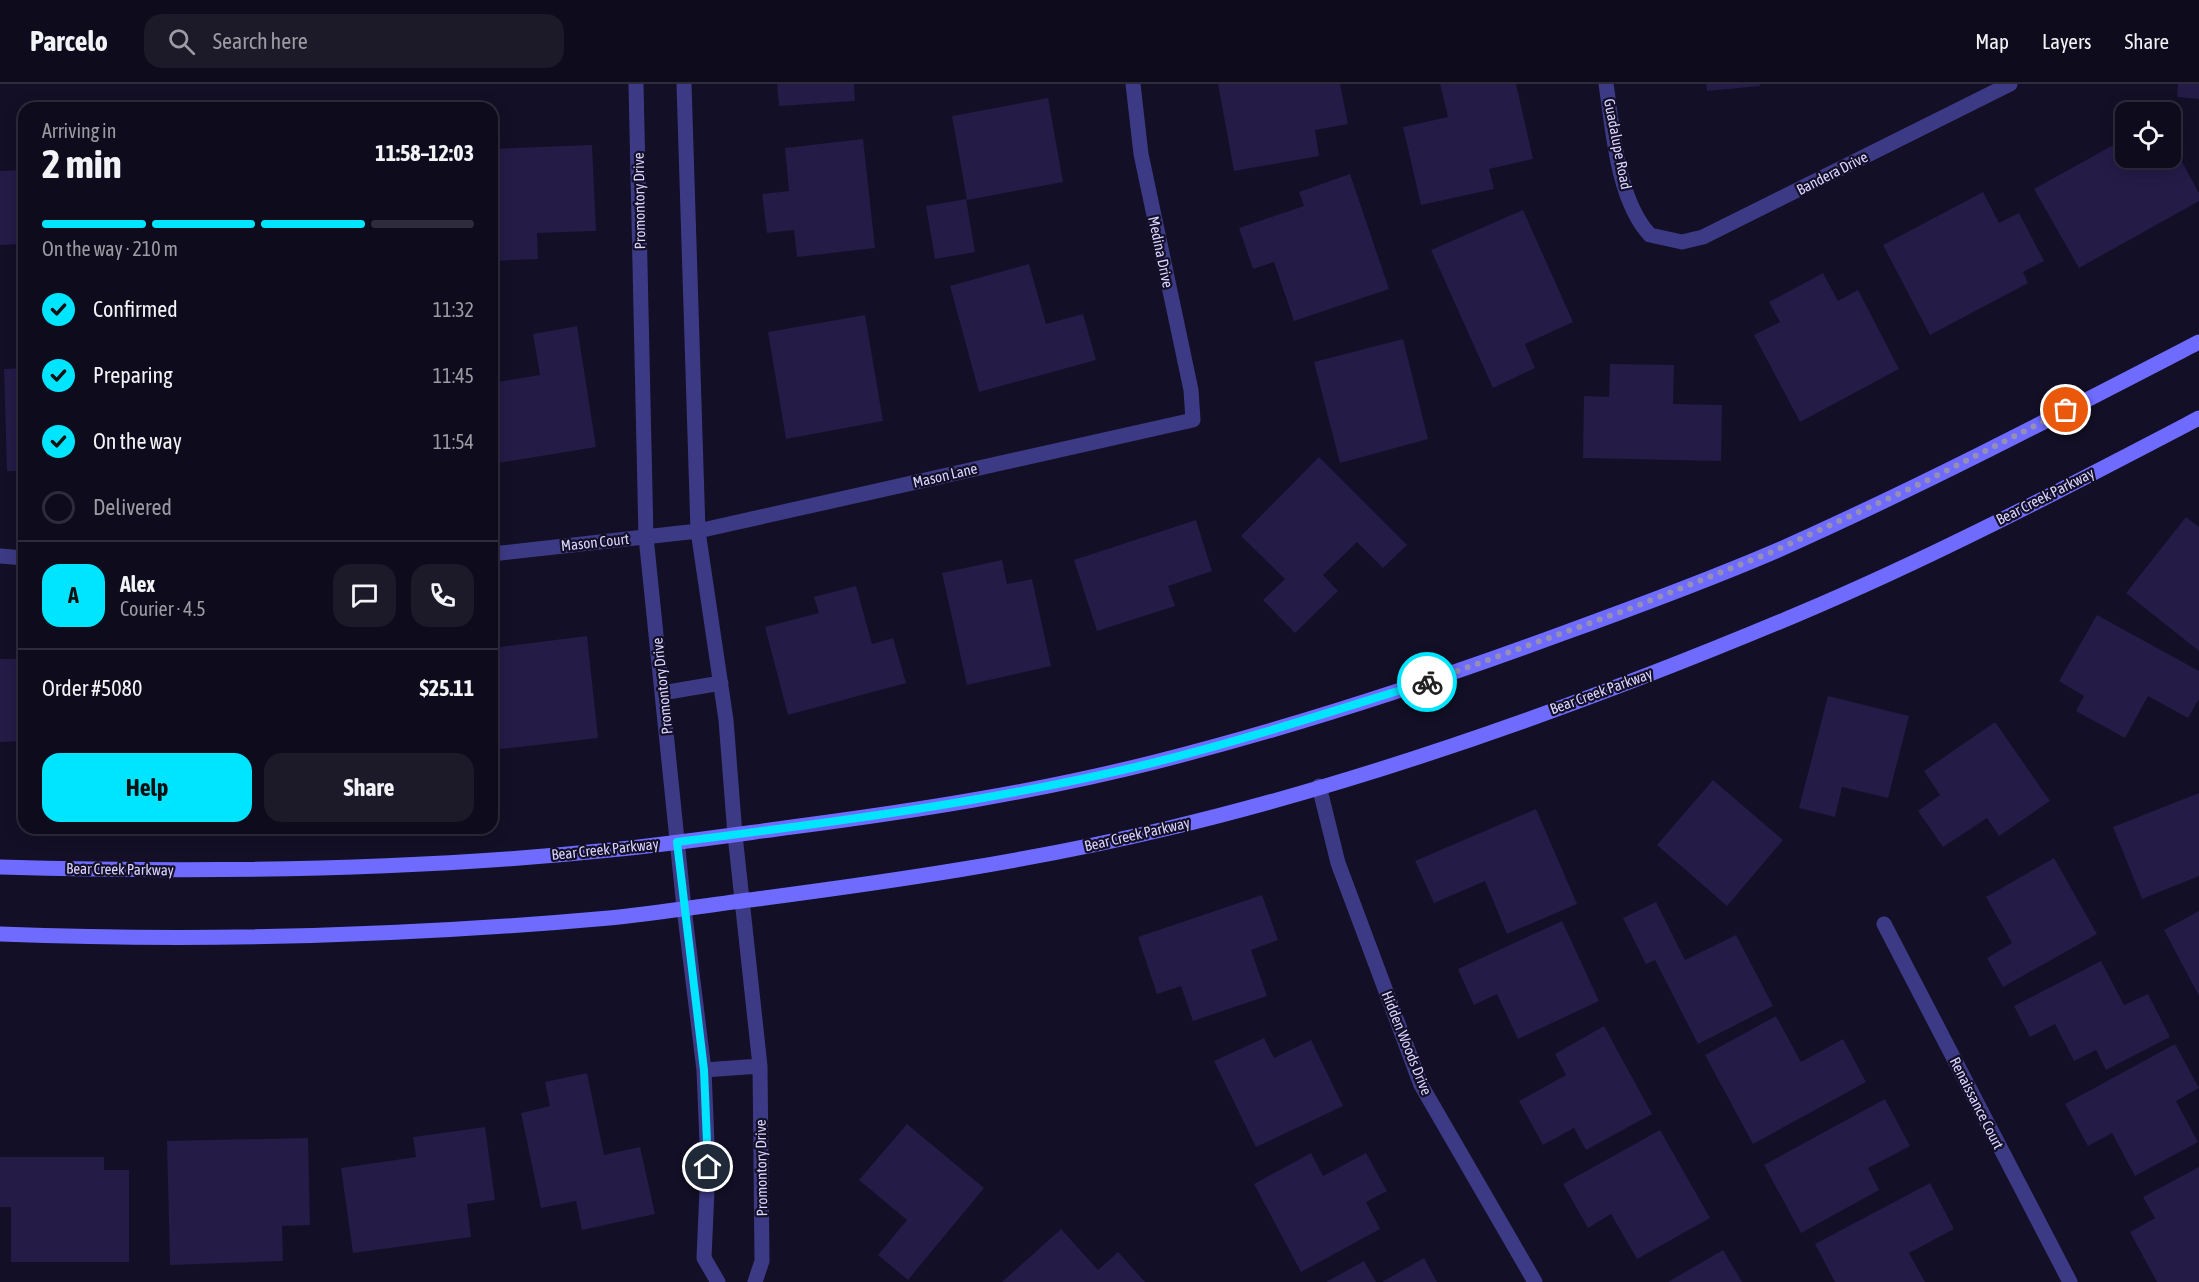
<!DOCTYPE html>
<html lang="en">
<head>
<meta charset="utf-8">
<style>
	body { margin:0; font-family:"Asap Condensed",sans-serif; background:#1c1929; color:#f1f3f6; height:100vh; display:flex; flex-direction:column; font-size:22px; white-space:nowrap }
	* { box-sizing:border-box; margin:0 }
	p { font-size:20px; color:#9b9ba3 }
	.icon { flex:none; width:33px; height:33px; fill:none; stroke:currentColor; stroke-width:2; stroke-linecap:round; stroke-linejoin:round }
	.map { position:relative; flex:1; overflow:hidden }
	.sheet { position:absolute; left:18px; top:18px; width:480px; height:732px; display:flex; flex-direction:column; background:#0e0b1c; border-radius:18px; box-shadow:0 3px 15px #0003,0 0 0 2px #2e2b3b }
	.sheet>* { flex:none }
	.controls { position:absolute; left:2115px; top:18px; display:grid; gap:12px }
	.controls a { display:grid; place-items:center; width:66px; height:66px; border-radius:12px; background:#0e0b1c; box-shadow:0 3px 15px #0003,0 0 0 2px #2e2b3b; font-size:30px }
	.pin { position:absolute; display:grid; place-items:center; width:51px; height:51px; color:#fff; margin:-26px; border:3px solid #fff; border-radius:50%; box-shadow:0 2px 6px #0007 }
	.courier { position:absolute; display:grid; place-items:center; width:60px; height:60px; margin:-30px; border:4px solid #00e5ff; border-radius:50%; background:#fff; color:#222; box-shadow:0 2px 8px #0007 }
	.summary em { font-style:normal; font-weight:700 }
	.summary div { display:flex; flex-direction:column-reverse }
	.summary { display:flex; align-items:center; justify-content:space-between; height:102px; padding:0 24px }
	h1 { font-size:39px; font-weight:700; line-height:45px }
	.bar { display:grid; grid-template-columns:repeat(4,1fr); gap:9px 6px; align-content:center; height:72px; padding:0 24px }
	.bar i { height:8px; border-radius:4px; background:#2e2b3b }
	.bar .on { background:#00e5ff }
	.bar p { grid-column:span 4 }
	.line { display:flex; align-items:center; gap:15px; padding:0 24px; border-top:2px solid #2e2b3b }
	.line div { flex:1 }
	.round { display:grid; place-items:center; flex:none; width:63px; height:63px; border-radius:18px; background:#1c1929 }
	ol { padding:0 24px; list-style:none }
	li { display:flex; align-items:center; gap:18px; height:66px }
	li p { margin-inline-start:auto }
	li .icon { padding:6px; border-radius:50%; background:#00e5ff; color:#111; stroke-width:4 }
	li:last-child { color:#9b9ba3 }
	li i { width:33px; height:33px; border:3px solid #2e2b3b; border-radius:50% }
	.primary-button { display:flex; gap:12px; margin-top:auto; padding:12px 24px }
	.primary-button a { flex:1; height:69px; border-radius:18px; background:#00e5ff; color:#111; font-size:24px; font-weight:700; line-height:69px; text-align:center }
	.primary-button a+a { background:#1c1929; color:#f1f3f6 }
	header { display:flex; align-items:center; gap:36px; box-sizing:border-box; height:84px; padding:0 30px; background:#0e0b1c; border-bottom:2px solid #2e2b3b }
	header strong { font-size:28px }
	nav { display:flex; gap:33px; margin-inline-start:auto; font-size:21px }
	.search { width:420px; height:54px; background:#1c1929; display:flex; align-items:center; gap:15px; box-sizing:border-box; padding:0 21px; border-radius:18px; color:#9b9ba3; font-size:22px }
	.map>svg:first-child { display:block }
</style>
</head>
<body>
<header>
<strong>Parcelo</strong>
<div class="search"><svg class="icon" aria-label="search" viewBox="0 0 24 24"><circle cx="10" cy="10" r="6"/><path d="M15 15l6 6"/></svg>Search here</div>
<nav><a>Map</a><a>Layers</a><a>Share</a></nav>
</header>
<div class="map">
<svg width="2199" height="1198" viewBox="0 0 2199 1198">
	<rect width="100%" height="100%" fill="#130f26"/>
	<path fill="#241b47" d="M777 0H854L855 17 779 22Z
		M1218 0H1340L1348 40 1315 46 1319 72 1234 87Z
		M1440 0H1516L1533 75 1489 85 1494 105 1421 121 1403 43 1448 33Z
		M1706 0H1760V2L1707 7Z
		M2178 0H2199V15L2177 13Z
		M1048 14 1063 98 967 116 952 32Z
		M2126 54V74H2149L2152 78 2160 74H2170V68L2175 65 2199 109V117L2079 184 2034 105Z
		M863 55 875 164 797 173 794 146 767 149 762 110 789 107 785 64Z
		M592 61 596 147 537 149 538 175 492 177V65Z
		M24 86V160L0 161V87Z
		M1350 90 1389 205 1294 237 1274 178 1253 185 1239 144 1304 122 1299 108Z
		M1983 108 1999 139 2019 129 2044 177 2023 188 2028 199 1930 251 1883 161Z
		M966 115 975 168 935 175 926 122Z
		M1523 126 1573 238 1525 260 1535 284 1493 304 1431 166Z
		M1029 180 1046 240 1083 230 1096 276 979 308 950 202Z
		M1823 189 1838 217 1858 206 1899 285 1800 338 1754 251 1780 238 1769 218Z
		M865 231 883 337 786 355 768 248Z
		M577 242 596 363 492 380V299L540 291 533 250Z
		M1403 255 1428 355 1340 379 1314 278Z
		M1610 280 1674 281 1673 320 1722 321 1721 377 1583 374 1584 312 1609 313Z
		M24 284V387H7L4 285Z
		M1319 373 1407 461 1383 484 1357 458 1323 491 1338 507 1295 549 1263 516 1285 495 1241 452Z
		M2186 433 2199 443V567L2126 509Z
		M1196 436 1212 487 1168 502 1175 522 1097 547 1074 476Z
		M1002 476 1007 500 1032 495 1051 582 967 601 942 489Z
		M856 502 872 560 893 554 906 599 788 631 765 543 819 529 814 513Z
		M2097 531 2199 587V615L2188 634 2148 612 2125 654 2076 627 2084 612 2059 597Z
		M587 552 598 654 492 666V564Z
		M0 575H24V657L0 658Z
		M1828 612 1909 632 1888 714 1842 703 1835 733 1799 724Z
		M1995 638 2050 717 1999 752 1987 734 1943 763 1918 727 1940 711 1924 687Z
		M1713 696 1783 756 1727 822 1657 761Z
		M2199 709V792L2142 815 2113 743Z
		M1536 725 1577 820 1507 850 1485 797 1434 819 1415 777Z
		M2054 774 2097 850 2003 903 1987 874 2012 859 1986 813Z
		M1262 811 1278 856 1251 866 1267 912 1193 937 1181 902 1157 910 1138 853Z
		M1656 818 1685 876 1736 851 1773 922 1698 960 1655 876 1646 880 1623 834Z
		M2199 827V912L2164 846Z
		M1562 837 1599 917 1518 955 1497 910 1474 921 1458 885Z
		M2101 877 2124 921 2148 910 2170 953 2106 986 2096 966 2074 977 2055 940 2030 953 2014 922Z
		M1776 932 1801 978 1843 955 1866 998 1753 1060 1705 971Z
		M1604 942 1652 1030 1586 1066 1574 1044 1543 1061 1519 1017 1566 991 1555 970Z
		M1264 954 1274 974 1311 956 1343 1022 1256 1063 1214 977Z
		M2175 960 2199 1004 2176 1017 2198 1058 2135 1092 2112 1049 2088 1062 2065 1020Z
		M587 989 604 1071 640 1063 655 1130 582 1146 576 1117 541 1124 521 1029 550 1022 545 998Z
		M1885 1015 1910 1062 1868 1084 1879 1106 1801 1149 1764 1081Z
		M907 1040 984 1104 908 1196 878 1171 907 1136 859 1096Z
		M485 1043 495 1116 467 1120 471 1153 353 1169 341 1084 416 1073 413 1053Z
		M1660 1046 1710 1134 1637 1175 1611 1130 1588 1144 1563 1100Z
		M308 1054 310 1141 282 1142 283 1177 170 1181 167 1057Z
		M1311 1069 1323 1092 1366 1069 1387 1107 1366 1118 1380 1145 1301 1188 1254 1100Z
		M0 1073H104V1086H129V1178H11V1123H0Z
		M2199 1083V1198H2157L2130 1148 2155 1134 2143 1113Z
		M1930 1099 1954 1145 1909 1169 1925 1198H1835L1815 1160Z
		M1061 1145 1098 1186 1118 1168 1145 1198H1002Z
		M1723 1166 1742 1198H1668Z
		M1424 1174 1437 1198H1382Z
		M1364 1177 1376 1198H1326Z"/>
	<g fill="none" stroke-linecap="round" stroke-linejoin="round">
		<path stroke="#3d3a85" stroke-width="15" d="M636 0 646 453 684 824 704 986 708 1083 704 1174 718 1198
			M684 0 698 447 726 636 735 751 760 982 762 1177 755 1198
			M1606 0C1613 45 1617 116 1650 151L1682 158 1703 153 2010 0
			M492 470 698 447 1193 336 1191 306 1141 70 1133 0
			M0 472 24 474
			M662 609 721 599
			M1319 702 1338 779 1421 1001 1535 1198
			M1884 840 2070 1198
			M704 986 760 982"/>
		<path stroke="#6f6bff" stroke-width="15" d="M0 783C203 789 407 787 610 766 671 760 732 751 792 743 914 727 1036 708 1155 678 1293 643 1428 599 1561 550 1633 524 1706 497 1776 467 1920 403 2060 330 2199 258
			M0 850C203 858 407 852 609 834 658 829 708 821 757 815 894 797 1031 777 1165 745 1376 695 1596 615 1796 531 1934 473 2067 403 2199 334"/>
	</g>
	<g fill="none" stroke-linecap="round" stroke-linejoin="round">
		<path stroke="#948fb3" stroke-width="6" stroke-dasharray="0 10.8" d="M1427 598 1626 526 1772 468 1924 398 2066 326"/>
		<path stroke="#00e5ff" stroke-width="8" d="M708 1083 704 986 677 758C836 738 996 717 1152 679 1245 656 1336 626 1427 598"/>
	</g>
	<g text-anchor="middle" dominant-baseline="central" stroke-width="4.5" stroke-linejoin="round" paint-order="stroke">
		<g font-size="15" fill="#d9d4ff" stroke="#130f26">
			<text transform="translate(1618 60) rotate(79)">Guadalupe Road</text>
			<text transform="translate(1832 89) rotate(-27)">Bandera Drive</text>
			<text transform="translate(639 117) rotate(-91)">Promontory Drive</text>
			<text transform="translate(1161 168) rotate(78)">Medina Drive</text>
			<text transform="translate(945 391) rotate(-13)">Mason Lane</text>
			<text transform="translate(2045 412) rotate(-27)">Bear Creek Parkway</text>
			<text transform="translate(595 458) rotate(-6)">Mason Court</text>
			<text transform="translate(662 602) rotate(-96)">Promontory Drive</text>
			<text transform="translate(1601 607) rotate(-20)">Bear Creek Parkway</text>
			<text transform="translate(1137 750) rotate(-13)">Bear Creek Parkway</text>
			<text transform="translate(605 765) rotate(-6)">Bear Creek Parkway</text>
			<text transform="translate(120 785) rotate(1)">Bear Creek Parkway</text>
			<text transform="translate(1407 959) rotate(68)">Hidden Woods Drive</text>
			<text transform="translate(1977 1019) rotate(63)">Renaissance Court</text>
			<text transform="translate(761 1084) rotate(-91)">Promontory Drive</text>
		</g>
	</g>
</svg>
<div class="controls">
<a><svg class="icon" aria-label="locate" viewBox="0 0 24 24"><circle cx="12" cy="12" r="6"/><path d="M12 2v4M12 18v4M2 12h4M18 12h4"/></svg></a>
</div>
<div class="pin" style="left:2066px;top:326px;background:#ea580c"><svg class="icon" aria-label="bag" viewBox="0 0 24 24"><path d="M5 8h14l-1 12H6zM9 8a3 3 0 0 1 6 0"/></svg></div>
<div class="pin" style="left:708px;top:1083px;background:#1f2937"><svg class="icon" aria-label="home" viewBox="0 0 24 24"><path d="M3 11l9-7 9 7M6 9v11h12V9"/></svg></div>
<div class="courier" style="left:1427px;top:598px"><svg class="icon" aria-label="bike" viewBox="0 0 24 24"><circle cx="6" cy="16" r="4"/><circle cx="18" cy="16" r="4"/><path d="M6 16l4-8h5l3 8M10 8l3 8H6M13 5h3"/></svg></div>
<section class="sheet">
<div class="summary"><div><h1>2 min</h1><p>Arriving in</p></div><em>11:58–12:03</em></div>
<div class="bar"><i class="on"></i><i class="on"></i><i class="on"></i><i></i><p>On the way · 210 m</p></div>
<ol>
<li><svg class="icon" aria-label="check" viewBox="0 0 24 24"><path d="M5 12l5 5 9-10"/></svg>Confirmed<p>11:32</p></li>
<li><svg class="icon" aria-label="check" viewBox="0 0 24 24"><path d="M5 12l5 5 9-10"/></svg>Preparing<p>11:45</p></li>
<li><svg class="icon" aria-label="check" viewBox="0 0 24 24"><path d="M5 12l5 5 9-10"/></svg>On the way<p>11:54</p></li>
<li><i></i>Delivered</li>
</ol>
<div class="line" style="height:108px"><b class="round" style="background:#00e5ff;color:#111">A</b><div><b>Alex</b><p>Courier · 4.5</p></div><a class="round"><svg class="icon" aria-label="chat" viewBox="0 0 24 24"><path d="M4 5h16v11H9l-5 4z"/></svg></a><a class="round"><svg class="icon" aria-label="phone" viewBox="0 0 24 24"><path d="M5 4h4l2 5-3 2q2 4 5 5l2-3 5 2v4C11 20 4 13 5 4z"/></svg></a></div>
<div class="line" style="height:78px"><div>Order #5080</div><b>$25.11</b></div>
<div class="primary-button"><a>Help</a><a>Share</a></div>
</section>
</div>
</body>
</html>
